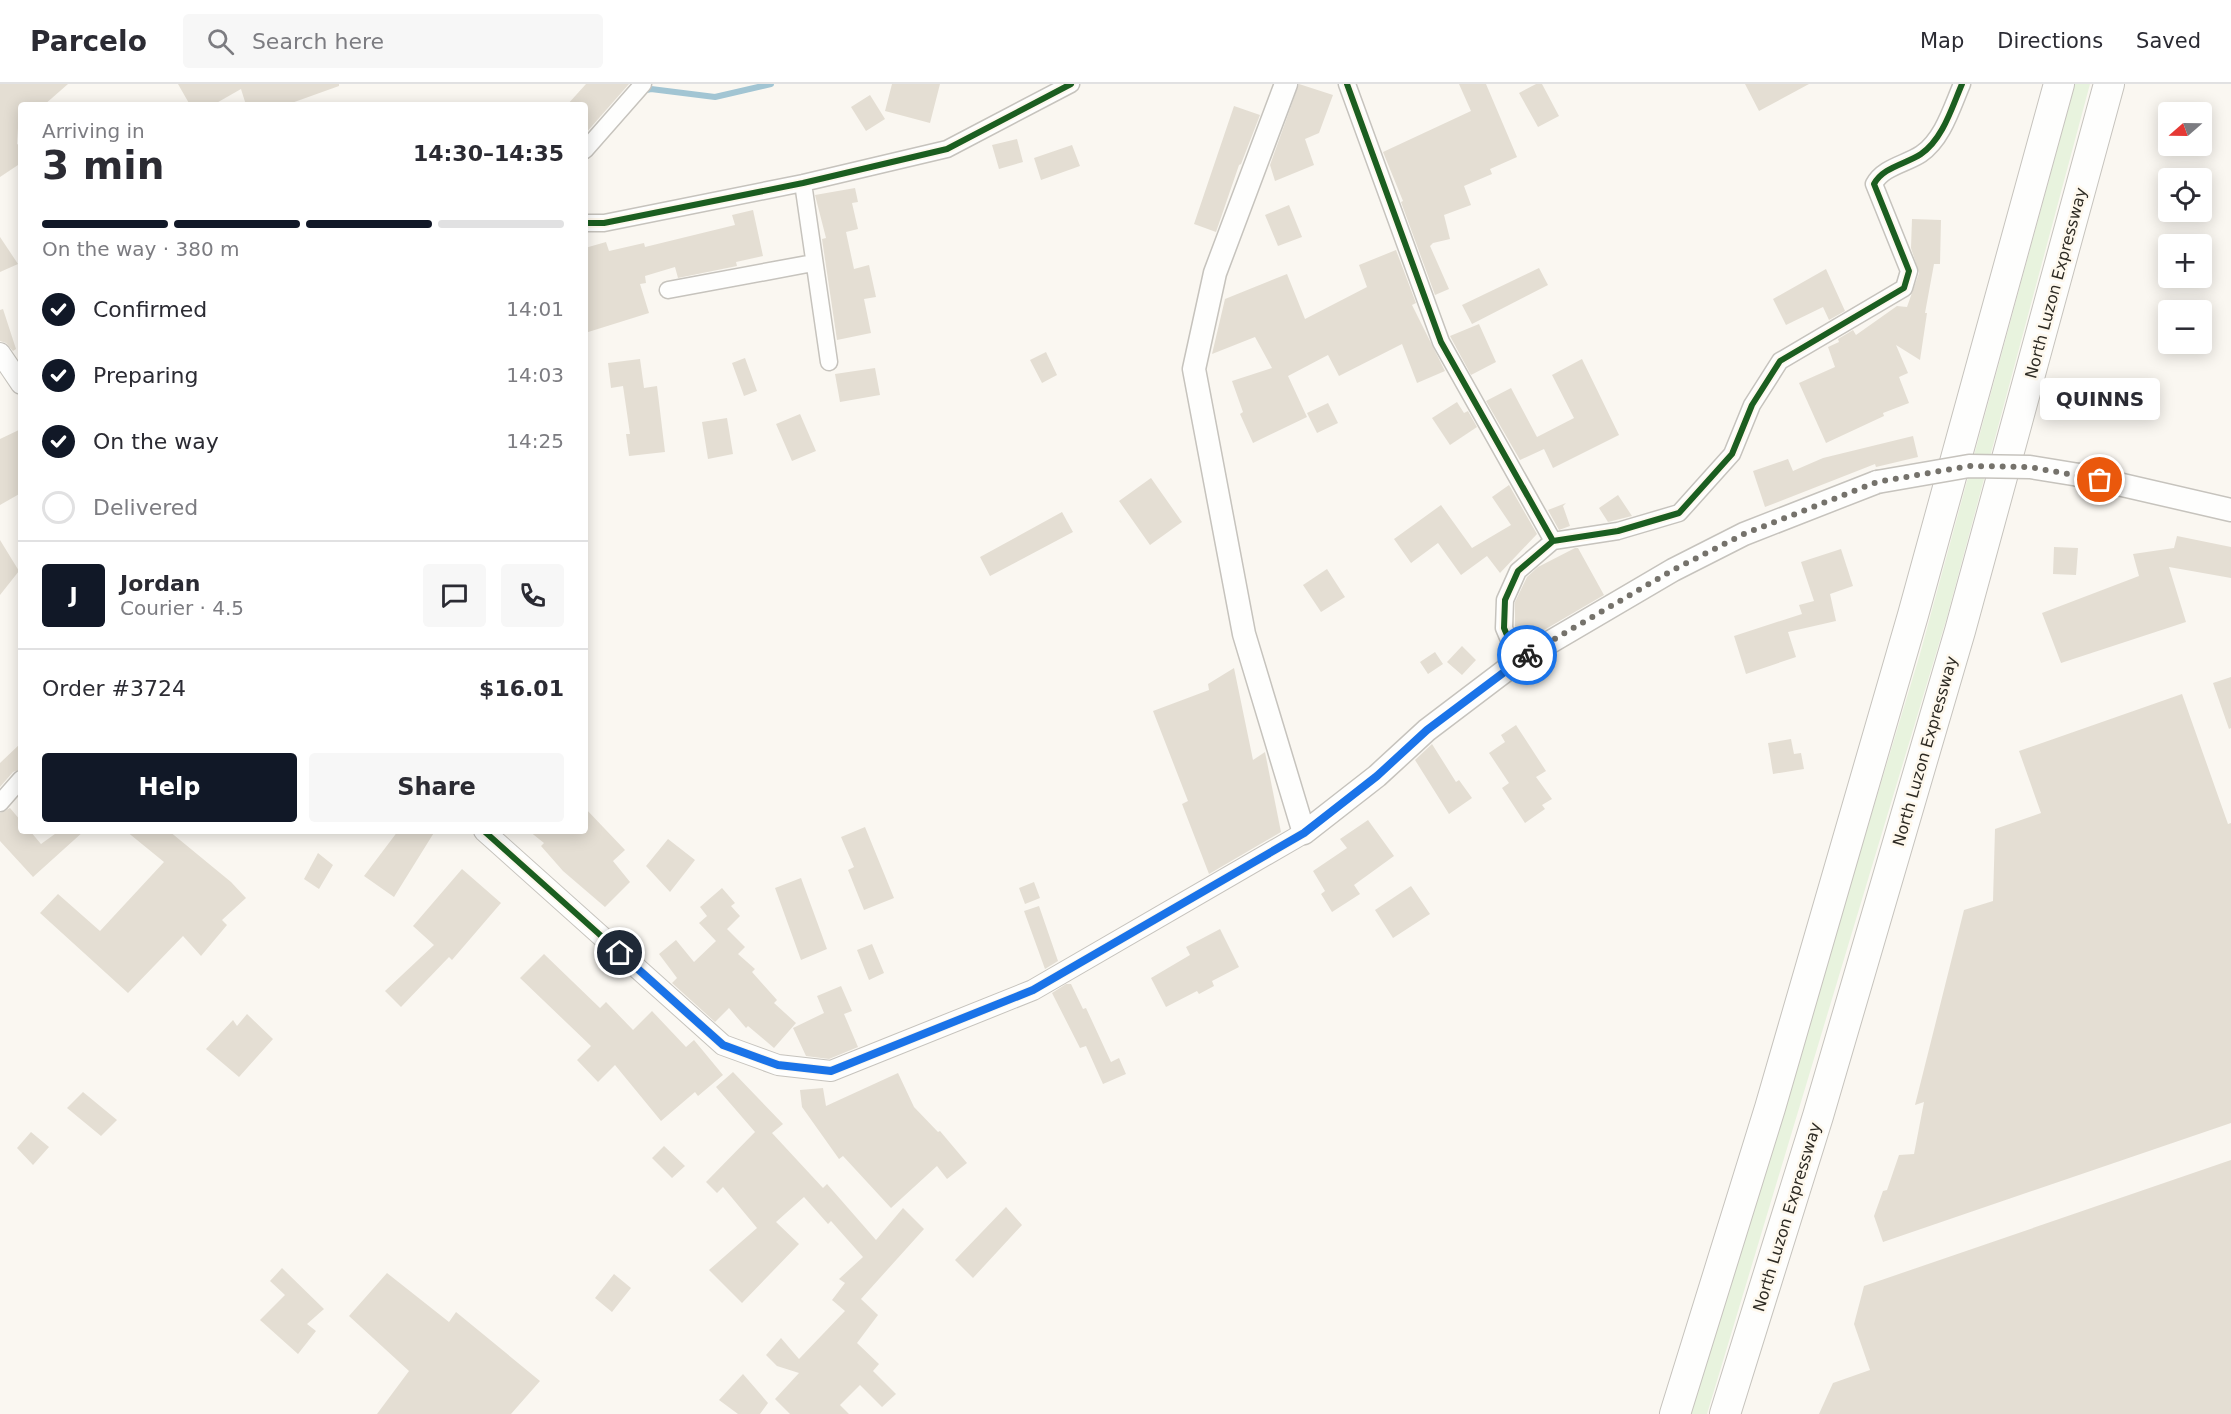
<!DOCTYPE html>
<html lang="en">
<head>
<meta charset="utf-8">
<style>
	body { margin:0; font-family:"DejaVu Sans",sans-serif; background:#f7f7f7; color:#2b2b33; height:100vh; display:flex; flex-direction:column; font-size:22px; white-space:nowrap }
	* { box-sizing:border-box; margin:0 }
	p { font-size:20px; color:#7c7c81 }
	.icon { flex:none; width:33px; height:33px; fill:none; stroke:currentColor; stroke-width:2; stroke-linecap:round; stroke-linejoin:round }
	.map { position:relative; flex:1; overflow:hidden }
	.sheet { position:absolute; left:18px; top:18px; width:570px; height:732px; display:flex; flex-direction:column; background:#fff; border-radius:6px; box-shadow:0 3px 15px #0003 }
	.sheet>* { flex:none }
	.needle { width:39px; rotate:250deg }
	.fabs { position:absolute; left:2158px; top:18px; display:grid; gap:12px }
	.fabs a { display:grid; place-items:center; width:54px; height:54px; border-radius:6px; background:#fff; box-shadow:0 3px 15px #0003; font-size:30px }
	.pin { position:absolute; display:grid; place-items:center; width:51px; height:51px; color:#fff; margin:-26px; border:3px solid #fff; border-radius:50%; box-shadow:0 2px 6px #0007 }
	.courier { position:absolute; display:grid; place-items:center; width:60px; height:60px; margin:-30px; border:4px solid #1a73e8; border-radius:50%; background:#fff; color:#222; box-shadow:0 2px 8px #0007 }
	.bubble { position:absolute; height:42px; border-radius:6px; background:#fff; box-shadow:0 3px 15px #0003; font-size:20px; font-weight:600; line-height:42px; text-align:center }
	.summary em { font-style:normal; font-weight:600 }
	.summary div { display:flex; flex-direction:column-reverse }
	.summary { display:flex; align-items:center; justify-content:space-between; height:102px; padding:0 24px }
	h1 { font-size:39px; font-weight:600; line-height:45px }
	.bar { display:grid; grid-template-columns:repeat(4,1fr); gap:9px 6px; align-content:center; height:72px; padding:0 24px }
	.bar i { height:8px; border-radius:4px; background:#e1e1e2 }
	.bar .on { background:#111827 }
	.bar p { grid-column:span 4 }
	.line { display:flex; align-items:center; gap:15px; padding:0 24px; border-top:2px solid #e1e1e2 }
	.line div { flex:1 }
	.round { display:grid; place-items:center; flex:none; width:63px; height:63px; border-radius:6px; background:#f7f7f7 }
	ol { padding:0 24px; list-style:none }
	li { display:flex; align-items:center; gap:18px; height:66px }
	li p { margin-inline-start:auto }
	li .icon { padding:6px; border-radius:50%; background:#111827; color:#fff; stroke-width:4 }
	li:last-child { color:#7c7c81 }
	li i { width:33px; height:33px; border:3px solid #e1e1e2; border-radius:50% }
	.button { display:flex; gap:12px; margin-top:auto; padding:12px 24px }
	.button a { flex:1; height:69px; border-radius:6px; background:#111827; color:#fff; font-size:24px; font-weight:600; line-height:69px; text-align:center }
	.button a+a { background:#f7f7f7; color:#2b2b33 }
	header { display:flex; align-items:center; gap:36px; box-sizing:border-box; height:84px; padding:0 30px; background:#fff; border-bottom:2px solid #e1e1e2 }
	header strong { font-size:28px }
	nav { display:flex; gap:33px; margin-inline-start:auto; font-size:21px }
	.search { width:420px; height:54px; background:#f7f7f7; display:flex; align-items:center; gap:15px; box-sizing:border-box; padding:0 21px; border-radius:6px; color:#7c7c81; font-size:22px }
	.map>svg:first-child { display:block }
</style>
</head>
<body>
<header>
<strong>Parcelo</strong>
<div class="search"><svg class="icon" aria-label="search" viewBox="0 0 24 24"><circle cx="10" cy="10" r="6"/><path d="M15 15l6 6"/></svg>Search here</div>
<nav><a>Map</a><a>Directions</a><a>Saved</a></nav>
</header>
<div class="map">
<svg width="2231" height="1330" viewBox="0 0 2231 1330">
	<rect width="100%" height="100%" fill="#faf7f1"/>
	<path fill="#e8f3de" d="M2075 0H2090L1947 533 1707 1330H1690L1920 570Z"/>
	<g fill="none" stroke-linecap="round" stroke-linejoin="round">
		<path stroke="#a2c5d3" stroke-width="6" d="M642 7 651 5 715 13 771 0"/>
	</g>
	<path fill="#e4ded3" d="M0 0H68L44 21H21V41L18 44 17 60 21 62V79L0 93Z
		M178 0H339V2L286 21H246L241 5 213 21H190Z
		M586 0H629L585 50V21H567Z
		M892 0H940L930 39 885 27Z
		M1299 0 1333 11 1319 49 1305 55 1314 81 1275 97 1270 81Z
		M1459 0H1486L1517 73 1490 85 1492 90 1464 102 1471 121 1444 131 1450 155 1433 159 1430 162 1449 205 1435 211 1401 118 1403 117 1383 68 1471 27Z
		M1536 0H1542L1559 32 1538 43 1519 9Z
		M1745 0H1809L1759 27Z
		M870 11 885 35 866 47 851 23Z
		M1234 22 1260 31 1241 80 1239 81 1216 148 1194 140Z
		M1017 55 1023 78 999 85 992 61Z
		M1072 61 1080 82 1041 96 1034 74Z
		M855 104 858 118 852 119 858 145 846 148 854 185 869 181 876 213 864 215 871 249 837 256 822 155 826 154 815 111Z
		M1289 121 1302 153 1278 162 1265 131Z
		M753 126 763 172 736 178 737 182 678 194 675 183 645 192 646 199 640 200 649 229 585 249V164L606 158 609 167 644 159 645 163 735 141 732 131Z
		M1912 135 1941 136 1940 180H1934L1925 229H1927L1920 276 1896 261 1908 289 1899 293 1909 319 1883 329 1884 332 1826 359 1799 299 1835 283 1828 263 1839 258 1838 255 1853 246 1856 251 1897 222 1907 223 1919 189 1911 164Z
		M0 153 18 180 0 188Z
		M1396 166 1416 219 1412 221 1445 287 1417 299 1402 260 1339 292 1328 271 1288 292 1307 333 1253 359 1240 330 1243 328 1232 297 1272 284 1255 253 1212 270 1225 215 1287 190 1305 235 1367 203 1359 181Z
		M1539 184 1548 201 1472 240 1462 221Z
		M1826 185 1845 227 1829 236 1823 223 1786 241 1773 215Z
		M3 225 16 265 13 267 6 259 0 257V226Z
		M1479 240 1496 278 1471 291 1450 252Z
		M1046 268 1057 291 1042 299 1030 276Z
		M745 274 757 307 744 312 732 279Z
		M640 275 644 304 657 302 665 368 629 372 626 350H630L623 302 611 304 608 279Z
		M1582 275 1619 351 1553 384 1544 365 1520 376 1486 317 1511 304 1537 353 1574 334 1552 291Z
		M875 284 880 311 840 318 835 290Z
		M1457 318 1464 329 1468 327 1477 343 1450 361 1432 334Z
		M1328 319 1338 339 1317 349 1307 329Z
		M800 330 816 367 792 377 776 340Z
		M727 334 733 370 708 375 702 338Z
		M21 345V409L0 421V355Z
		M1913 352 1918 373 1876 383 1875 380 1765 423 1753 387 1788 375 1793 387 1823 374Z
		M1151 394 1182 438 1150 461 1119 417Z
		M1509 401 1537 450 1500 489 1487 472 1461 491 1438 459 1411 479 1394 455 1441 421 1472 464 1511 441 1492 413Z
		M1618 411 1632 432 1608 438 1599 424Z
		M1566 419 1563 422 1570 442 1559 446 1548 426Z
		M1062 428 1073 448 990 492 980 473Z
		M2177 452 2231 463V494L2169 483 2186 538 2061 579 2042 529 2139 492 2133 470 2174 464Z
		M0 456 19 487 0 511Z
		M2054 463 2078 464 2076 491 2053 490Z
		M1575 464H1578L1604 511 1522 559 1515 542V518L1527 493 1538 483Z
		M1841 465 1853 502 1830 510 1836 537 1788 548 1796 573 1746 590 1734 552 1802 530 1799 521 1814 517 1801 478Z
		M1327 485 1345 513 1321 528 1303 501Z
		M1462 562 1476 576 1462 591 1447 578Z
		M1435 568 1443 580 1428 590 1420 578Z
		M1234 584 1253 676 1265 668 1281 748 1209 790 1182 720 1188 717 1153 627 1209 606 1208 600Z
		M2231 593V644L2229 645 2213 599Z
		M2182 610 2228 740 2231 739V1039L1883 1158 1874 1132 1883 1107 1887 1106 1899 1071 1914 1070 1924 1018 1915 1021 1964 826 1993 817 1995 745 2041 729 2019 667Z
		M1516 641 1546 687 1536 693 1552 715 1542 721 1545 725 1525 739 1502 704 1509 699 1489 669 1505 658 1501 651Z
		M1791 655 1794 670 1801 669 1804 685 1773 690 1768 659Z
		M21 659V685L13 688 0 703V679Z
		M1432 660 1456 698 1459 696 1472 714 1449 730 1415 676Z
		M10 724 21 737V747H30L41 760 59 747H84L33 793 0 757V729Z
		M585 724 625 766 613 777 630 798 605 823 563 787 541 762 544 759 529 747H585Z
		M1368 736 1394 772 1354 801 1360 810 1332 828 1321 810 1325 807 1313 787 1347 764 1340 755Z
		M865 743 894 814 864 826 848 786 854 783 841 753Z
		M126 747H169L231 798 246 814 222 836 227 841 201 872 183 852 128 909 40 829 58 810 100 847 164 778Z
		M398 747H435L394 813 364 792Z
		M668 755 695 776 670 808 646 782Z
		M318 769 333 781 319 805 304 795Z
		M462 785 501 819 452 876 449 873 401 923 385 907 434 861 413 842Z
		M801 794 827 865 801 876 775 804Z
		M1034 798 1040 814 1025 820 1019 804Z
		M1411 802 1430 830 1393 854 1375 826Z
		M722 804 735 819 731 822 740 832 727 845 745 863 738 870 755 885 752 888 777 916 774 919 796 939 774 964 748 942 746 944 729 924 715 938 672 899 677 894 659 870 676 856 694 878 716 857 699 839 707 832 700 823Z
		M1039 822 1058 877 1045 885 1024 827Z
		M1220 845 1239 883 1212 897 1214 902 1199 910 1197 907 1166 923 1151 894 1190 871 1186 863Z
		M872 860 884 889 869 896 857 866Z
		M544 870 600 924 606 918 633 946 652 927 686 963 694 956 723 991 698 1012 695 1008 661 1037 615 981 598 998 577 976 591 962 520 894Z
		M1066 900H1071L1083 925 1086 924 1111 978 1119 974 1126 990 1103 1000 1086 962 1080 964 1052 909Z
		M841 902 852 927 844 930 858 963 829 975 806 972 793 944 824 929 817 912Z
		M247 930 273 955 239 993 206 965 233 936 237 942Z
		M733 988 783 1040 772 1049 823 1104 827 1100 876 1156 903 1124 924 1145 861 1215 878 1231 857 1259 879 1280 873 1287 896 1310 882 1323 860 1301 840 1321 849 1330H790L775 1315 799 1289 777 1282 766 1271 781 1254 799 1275 845 1227 832 1216 845 1199 839 1195 863 1173 831 1137 828 1140 804 1113 776 1138 799 1160 742 1219 709 1186 757 1144 723 1103 717 1109 706 1098 755 1048 716 1003Z
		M898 989 914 1023 938 1048 940 1047 967 1079 947 1095 937 1082 891 1124 843 1072 839 1075 802 1023 800 1006 823 1004 826 1022Z
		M83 1008 117 1036 101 1052 67 1024Z
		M31 1048 49 1063 33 1081 17 1064Z
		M664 1062 685 1082 672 1094 652 1074Z
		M2231 1076V1330H1819L1833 1299 1870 1286 1854 1240 1864 1202Z
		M1006 1123 1022 1141 973 1194 955 1176Z
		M282 1184 324 1225 307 1240 316 1247 298 1270 260 1236 285 1211 270 1197Z
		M387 1189 449 1238 456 1228 540 1297 511 1330H377L409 1287 349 1232Z
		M614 1190 631 1204 612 1228 595 1214Z
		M743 1290 768 1319 760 1330H738L719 1316Z"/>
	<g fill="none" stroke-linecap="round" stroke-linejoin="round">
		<defs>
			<path id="minor" d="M1347 0 1441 258 1553 457
				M585 66 643 0
				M803 99 829 278
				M585 139H604L803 99 947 65 1071 0
				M668 206 813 179
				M1518 577 1504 544 1505 516 1518 487 1553 457 1618 447 1679 429 1732 370 1752 321 1780 277 1904 204 1909 187 1874 100C1883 83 1906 80 1921 70 1943 55 1952 23 1962 0
				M0 719 21 695"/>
			<path id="tertiary" d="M0 269 21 300
				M484 747 723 961 778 981 831 987 1033 906 1304 749"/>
			<path id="secondary" d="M1286 0 1215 189 1194 285 1244 550 1304 749 1377 692 1427 646 1518 577 1673 486 1744 450 1877 398
				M2079 391 2231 426"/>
			<path id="motorway" d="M1675 1330 1770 1024 1913 531 2059 0
				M1725 1330 1818 1032 1960 547 2109 0"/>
		</defs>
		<use href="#minor" stroke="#c6c3bd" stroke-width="19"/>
		<use href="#tertiary" stroke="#c6c3bd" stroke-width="22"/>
		<use href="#secondary" stroke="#c6c3bd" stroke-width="25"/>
		<use href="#motorway" stroke="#c6c3bd" stroke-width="32"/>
		<use href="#minor" stroke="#fefefd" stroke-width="16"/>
		<use href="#tertiary" stroke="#fefefd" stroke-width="20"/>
		<use href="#secondary" stroke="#fefefd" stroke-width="22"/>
		<use href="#motorway" stroke="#fefefd" stroke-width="30"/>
		<defs>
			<path id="secondary-bridge" d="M1877 398 1969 382 2030 383 2079 391"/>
		</defs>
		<use href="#secondary-bridge" stroke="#c6c3bd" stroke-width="25" stroke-linecap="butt"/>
		<use href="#secondary-bridge" stroke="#fefefd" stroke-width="22"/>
		<defs>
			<path id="cycleway" d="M1347 0 1441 258 1553 457
				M585 139H604L803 99 947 65 1071 0
				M1518 577 1504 544 1505 516 1518 487 1553 457 1618 447 1679 429 1732 370 1752 321 1780 277 1904 204 1909 187 1874 100C1883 83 1906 80 1921 70 1943 55 1952 23 1962 0
				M484 747 723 961 778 981 831 987 1033 906 1304 749"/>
		</defs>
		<use href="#cycleway" stroke="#fef8ed" stroke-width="10"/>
		<use href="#cycleway" stroke="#1b5e20" stroke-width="6"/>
	</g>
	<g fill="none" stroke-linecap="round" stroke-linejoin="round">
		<path stroke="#75726b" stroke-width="6" stroke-dasharray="0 10.8" d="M1527 571 1673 486 1744 450 1877 398 1969 382 2030 383 2100 396"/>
		<path stroke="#1a73e8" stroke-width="8" d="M620 869 723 961 778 981 831 987 1033 906 1304 749 1377 692 1427 646 1527 571"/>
	</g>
	<g text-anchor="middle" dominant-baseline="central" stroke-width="5" stroke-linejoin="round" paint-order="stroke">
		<g font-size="16" fill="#2d2a23" stroke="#fef8ed">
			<text transform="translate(2056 199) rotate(-75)">North Luzon Expressway</text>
			<text transform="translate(1925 667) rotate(-74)">North Luzon Expressway</text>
			<text transform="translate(1787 1133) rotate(-73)">North Luzon Expressway</text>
		</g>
	</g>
</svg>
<div class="fabs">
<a><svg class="needle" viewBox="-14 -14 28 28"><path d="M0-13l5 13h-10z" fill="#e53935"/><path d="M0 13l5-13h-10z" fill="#7c7c81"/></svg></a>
<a><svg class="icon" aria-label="locate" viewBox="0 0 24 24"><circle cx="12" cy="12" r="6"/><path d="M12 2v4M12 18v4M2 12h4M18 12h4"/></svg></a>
<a>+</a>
<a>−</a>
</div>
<div class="pin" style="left:2100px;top:396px;background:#ea580c"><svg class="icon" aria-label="bag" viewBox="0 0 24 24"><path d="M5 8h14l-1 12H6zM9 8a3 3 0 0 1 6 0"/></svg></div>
<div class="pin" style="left:620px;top:869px;background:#1f2937"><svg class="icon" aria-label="home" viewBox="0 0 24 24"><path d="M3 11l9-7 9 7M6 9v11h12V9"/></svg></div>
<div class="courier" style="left:1527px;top:571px"><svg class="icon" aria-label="bike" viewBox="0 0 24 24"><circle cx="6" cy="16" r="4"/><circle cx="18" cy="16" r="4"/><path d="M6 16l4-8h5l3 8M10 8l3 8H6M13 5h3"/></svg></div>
<div class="bubble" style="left:2040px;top:294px;width:120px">QUINNS</div>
<section class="sheet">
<div class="summary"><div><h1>3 min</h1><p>Arriving in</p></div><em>14:30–14:35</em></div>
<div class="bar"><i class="on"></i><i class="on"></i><i class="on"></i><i></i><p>On the way · 380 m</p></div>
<ol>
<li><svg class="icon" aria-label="check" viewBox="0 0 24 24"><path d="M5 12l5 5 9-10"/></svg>Confirmed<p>14:01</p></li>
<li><svg class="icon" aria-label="check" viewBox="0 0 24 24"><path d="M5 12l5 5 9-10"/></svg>Preparing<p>14:03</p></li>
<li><svg class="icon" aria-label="check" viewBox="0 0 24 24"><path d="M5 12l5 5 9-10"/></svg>On the way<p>14:25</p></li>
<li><i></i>Delivered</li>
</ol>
<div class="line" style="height:108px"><b class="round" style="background:#111827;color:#fff">J</b><div><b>Jordan</b><p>Courier · 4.5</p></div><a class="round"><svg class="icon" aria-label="chat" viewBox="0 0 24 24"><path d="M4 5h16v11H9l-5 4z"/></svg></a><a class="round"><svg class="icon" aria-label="phone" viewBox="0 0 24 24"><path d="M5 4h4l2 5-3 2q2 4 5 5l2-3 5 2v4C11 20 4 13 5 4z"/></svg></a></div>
<div class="line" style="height:78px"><div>Order #3724</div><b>$16.01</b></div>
<div class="button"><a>Help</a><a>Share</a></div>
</section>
</div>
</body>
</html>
